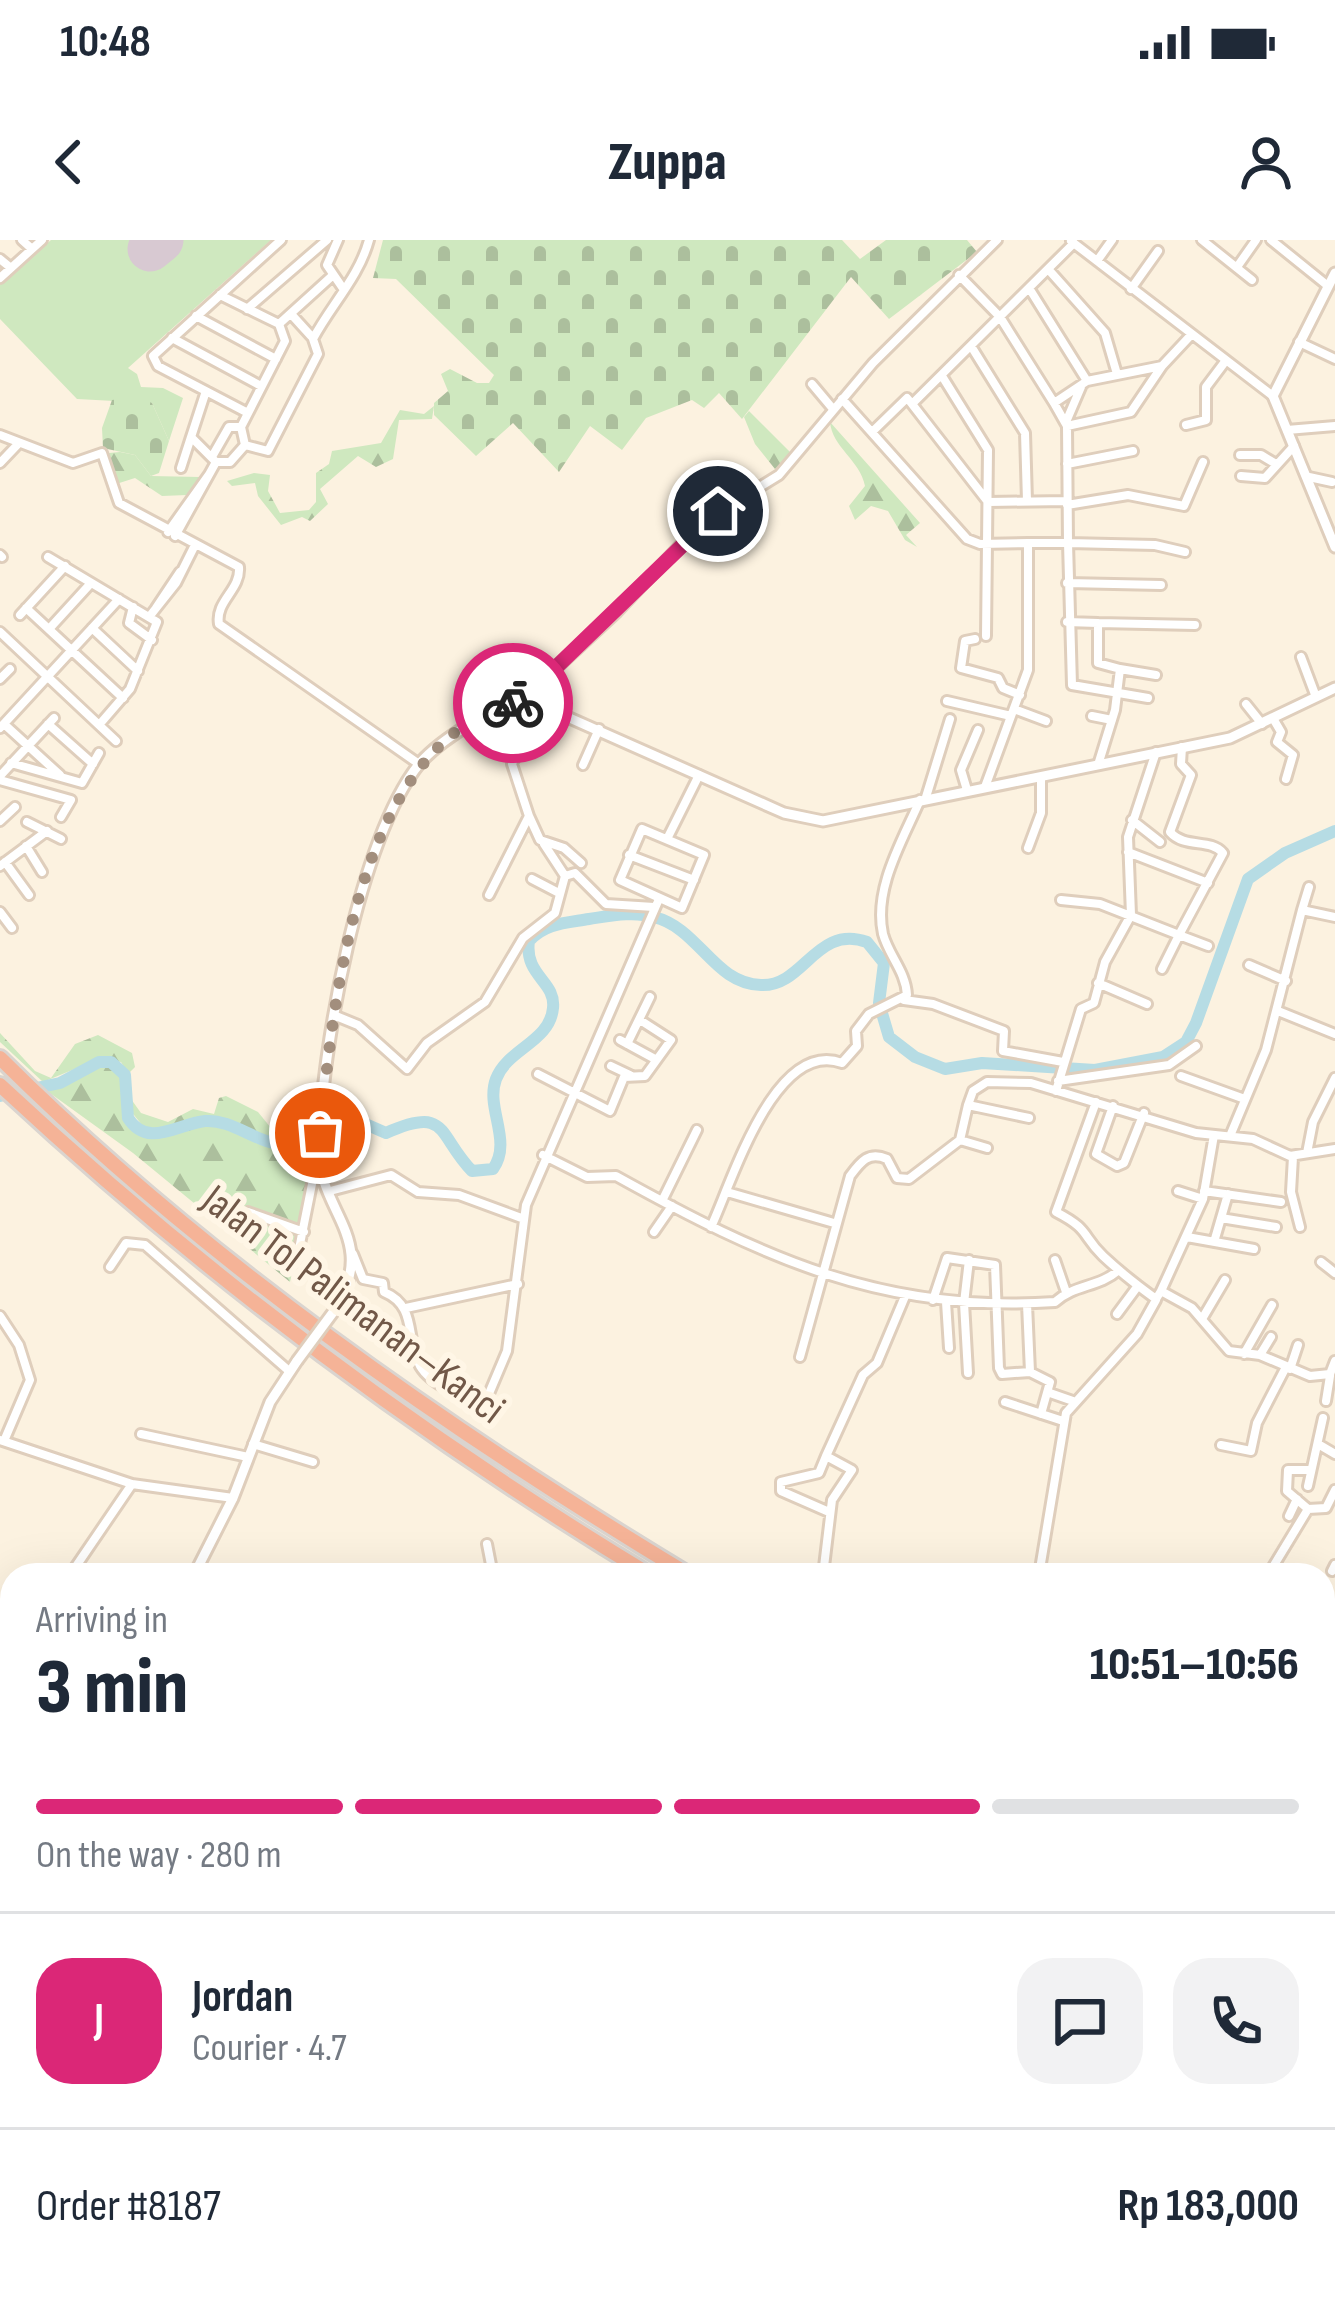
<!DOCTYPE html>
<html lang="en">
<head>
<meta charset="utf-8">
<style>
	body { margin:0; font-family:"Sofia Sans Condensed",sans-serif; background:#f2f2f3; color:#1f2937; height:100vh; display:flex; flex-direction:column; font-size:45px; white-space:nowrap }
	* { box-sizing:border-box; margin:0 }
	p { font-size:39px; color:#747a83 }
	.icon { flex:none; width:66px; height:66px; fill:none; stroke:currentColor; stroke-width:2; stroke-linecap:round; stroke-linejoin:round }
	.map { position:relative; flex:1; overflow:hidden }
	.panel { position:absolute; left:0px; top:1323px; width:1335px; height:744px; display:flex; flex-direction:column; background:#fff; border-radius:36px 36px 0 0; box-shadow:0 12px 48px #0002 }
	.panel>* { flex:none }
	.pin { position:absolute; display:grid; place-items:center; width:102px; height:102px; color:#fff; margin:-51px; border:6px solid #fff; border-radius:50%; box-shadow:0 3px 12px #0007 }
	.courier { position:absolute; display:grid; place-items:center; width:120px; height:120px; margin:-60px; border:9px solid #db2777; border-radius:50%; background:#fff; color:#222; box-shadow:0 3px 15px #0007 }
	.head em { font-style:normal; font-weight:800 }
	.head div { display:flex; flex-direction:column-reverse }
	.head { display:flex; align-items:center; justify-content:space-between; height:204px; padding:0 36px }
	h1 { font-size:78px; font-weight:800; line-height:90px }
	.bar { display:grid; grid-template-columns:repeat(4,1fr); gap:18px 12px; align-content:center; height:144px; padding:0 36px }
	.bar i { height:15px; border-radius:9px; background:#e0e1e3 }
	.bar .on { background:#db2777 }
	.bar p { grid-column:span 4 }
	.line { display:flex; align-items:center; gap:30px; padding:0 36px; border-top:3px solid #e0e1e3 }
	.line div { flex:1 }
	.round { display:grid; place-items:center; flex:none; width:126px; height:126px; border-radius:36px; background:#f2f2f3 }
	.status { display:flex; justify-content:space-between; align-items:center; height:84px; padding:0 60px; background:#fff; direction:ltr }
	.status svg { height:33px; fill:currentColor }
	header { display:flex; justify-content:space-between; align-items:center; height:156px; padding:0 36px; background:#fff; font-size:54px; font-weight:800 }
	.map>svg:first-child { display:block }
</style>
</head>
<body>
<div class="status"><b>10:48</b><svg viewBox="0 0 49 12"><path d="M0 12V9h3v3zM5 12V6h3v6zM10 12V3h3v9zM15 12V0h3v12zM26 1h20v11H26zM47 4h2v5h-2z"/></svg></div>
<header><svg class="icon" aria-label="back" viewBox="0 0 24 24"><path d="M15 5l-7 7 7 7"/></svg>Zuppa<svg class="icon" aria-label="person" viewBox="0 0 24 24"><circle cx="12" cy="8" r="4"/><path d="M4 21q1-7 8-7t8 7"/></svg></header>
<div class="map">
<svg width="1335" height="2067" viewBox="0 0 1335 2067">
	<defs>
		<pattern id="forest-firs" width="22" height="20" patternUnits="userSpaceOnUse" patternTransform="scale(3)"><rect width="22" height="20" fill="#cfe8bf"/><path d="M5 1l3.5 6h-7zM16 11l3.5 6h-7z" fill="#acbf9d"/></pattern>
		<pattern id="cemetery-stones" width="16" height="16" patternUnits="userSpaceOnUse" patternTransform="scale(3)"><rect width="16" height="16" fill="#cfe8bf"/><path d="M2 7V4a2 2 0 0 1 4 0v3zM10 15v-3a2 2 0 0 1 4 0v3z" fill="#acbf9d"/></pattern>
	</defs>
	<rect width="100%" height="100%" fill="#fcf2e0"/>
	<path fill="#cfe8bf" d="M51 0H143L160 20 183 0H271L128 128 137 134 141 147 163 148 183 158 169 201 152 163 77 159 0 79V45Z"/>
	<path fill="url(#forest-firs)" d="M434 166 432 179 399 180 393 219 376 227 358 216 320 249 328 264 310 281 302 277 281 285 258 256 255 243 232 246 227 241 254 233 270 235 268 251 280 273 309 270 316 262V233L329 224 332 211 381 203 400 170 424 174Z
		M749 171 793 215 775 229 755 204 744 177Z
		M830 182 920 283 906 295 917 307 905 300 888 271 871 266 855 280 849 266 865 246C860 220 832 207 830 182Z
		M120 212 135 215 151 236 200 237 187 255 162 256 135 238 113 245 109 213Z
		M0 793 35 831 51 838 75 804 98 795 132 813 135 827 128 834 121 822 99 819 43 842 0 802Z
		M100 825 118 827C129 846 117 874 134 890 156 909 182 886 206 884 234 882 258 907 287 907L297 899 308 866 318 867 314 931 290 1042 133 913 47 851Z
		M325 845 319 859 305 860 292 896 285 902 267 901 206 878 146 890 130 870 131 859 141 873 168 882 193 869 214 874 219 858 226 856 258 872 271 888 278 867 309 855V847Z"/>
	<path fill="url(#cemetery-stones)" d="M383 0H842L860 19 886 0H967L977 12 889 79 851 37 742 179 719 153 704 168 692 160 646 178 622 210 590 186 559 232 513 183 476 216 434 175V163L448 151 441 134 450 129 477 143H489L494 135 396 39 373 38Z
		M136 157 152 163 169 201 159 233 151 236 135 215 103 208 102 188 112 160Z"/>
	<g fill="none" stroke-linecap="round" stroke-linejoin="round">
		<path stroke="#b6dce4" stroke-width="12" d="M0 856 60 843 99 822H111L125 835 128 878C148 909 177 884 205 881 233 879 257 904 286 905L295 898 307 863 315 862 386 893C449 865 437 895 472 931L493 929C513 901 485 868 496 839 507 809 550 802 553 768 556 741 524 736 529 701 545 683 566 683 589 679 610 676 633 671 654 677 699 688 714 744 761 745 804 747 816 684 867 702L884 723 879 763 889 797 915 817 945 829 982 823 1095 830 1163 817 1186 802 1196 783 1248 639 1285 613 1335 591"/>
		<path stroke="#d8c9d2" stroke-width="45" d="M150 9 161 0"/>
		<defs>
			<path id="minor" d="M22 0 32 9
				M338 0 327 25 342 47
				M1202 0 1252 40
				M1271 0 1328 46
				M1071 1 1273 156
				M0 19 11 28
				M1097 21 1112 0
				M1237 27 1256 0
				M1048 29 1105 93 1117 134
				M959 35 1000 77 1054 163 1087 141 1162 126 1191 95
				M0 38 42 0
				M1029 48 1087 141
				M1131 49 1158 11
				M247 69 327 0
				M291 74 311 96
				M196 76 276 119
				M279 84 332 36
				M172 98 261 146
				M1299 102 1335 119
				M971 106 1025 193 1027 261
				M942 136 988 210 986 396
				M812 144 833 169
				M206 151 191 197 216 222
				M842 159 967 299 980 304 1028 303
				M1054 163 1067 186 1068 303 1155 305 1185 312
				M248 173 158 126 153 116 281 0
				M1066 182 1081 147
				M1186 185 1206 180V147L1224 123
				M1067 186 1131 172 1162 126
				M1287 190 1335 186
				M872 192 907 158 912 164
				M0 195 73 223 102 213 119 263 239 327C241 350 215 361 219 384L419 524
				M245 205 268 211 318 114 313 99C331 65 359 37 369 0
				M213 215 229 187H241
				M1240 215H1261L1276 224
				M216 222H230L245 205 241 187 285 101 279 84 220 55
				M0 223 19 203
				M1067 224 1133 211
				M181 228 191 197
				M1241 236 1265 238 1294 206
				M1309 237 1332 242
				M1067 261 988 262 912 164 1074 3
				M1067 265 1128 255 1184 266 1203 222
				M168 292 210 233
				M175 296 216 222
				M0 315 2 317
				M48 317 157 382 130 449 99 485
				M1067 343 1161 345
				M133 367 129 383 152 400
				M26 368 123 458
				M156 368 180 332
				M20 375 65 326
				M149 377 176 343 195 305
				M1067 382 1098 383V423L1120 429 1115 470 1098 525
				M1098 383 1195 385
				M92 388 138 431
				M49 389 91 343
				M0 392 116 501
				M975 399 965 401 961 428 998 438 1003 448 1020 455
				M1301 417 1316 457
				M1120 429 1156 435
				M0 439 10 429
				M947 461 1011 476
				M520 462 617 372 700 284 779 235 873 123 997 0
				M1246 464 1262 484
				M1014 469 1046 481
				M1092 476 1112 480
				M1274 480 1281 492 1277 502 1293 515 1286 539
				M4 484 60 535
				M48 484 93 524
				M0 488 119 359
				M11 523 82 543 99 513
				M583 525 599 489
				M0 536 54 478
				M0 540 71 560 61 577
				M985 547 1028 430V303H1068L1072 445 1148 458
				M967 550 961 530 978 490
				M926 557 950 479
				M529 576 512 524 538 464
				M1132 580 1160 602
				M0 581 15 567
				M27 582 61 599
				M642 589 704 615 682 668 620 640Z
				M667 599 699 535
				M544 604 565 636
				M26 606 42 632
				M1028 608 1041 573V538
				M1128 612 1208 643
				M629 615 694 640
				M5 622 29 655
				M0 626 47 591
				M532 639 557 652
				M489 655 529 576 540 600 564 608 581 623
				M1061 660 1100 664 1179 695 1223 613C1210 598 1185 609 1170 592L1191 535 1181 524 1182 507
				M1302 670 1309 647
				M0 672 12 688
				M1249 725 1286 741
				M1162 729 1179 695 1208 706
				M1098 743 1147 764
				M904 760 933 764 1004 791 1003 811 1063 822
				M1278 771 1335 794
				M336 776 358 785 407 829 427 803 485 762 523 698 555 673 565 636 575 633 606 664 654 667
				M620 800 655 819
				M627 804 650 757
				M611 826 630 835
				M538 834 610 871 624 837 645 836 671 800 640 780
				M1181 836 1242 858
				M1058 841 1169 825 1196 806
				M1056 851 1081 769 1094 763 1105 722 1131 675 1128 597 1156 512
				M1096 862 1056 972C1091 990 1081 995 1103 1016 1120 1032 1138 1046 1156 1059L1161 1051 1192 1068 1229 1111 1260 1115 1310 1136 1330 1134 1335 1121
				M1113 866 1096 914 1117 926 1124 923 1144 873
				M1029 878 968 865 973 851 987 842 1031 843 1196 893 1253 899 1290 916 1335 909
				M1230 896 1266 810 1302 670 1335 677
				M960 900 987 908
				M1307 913 1313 882 1335 838
				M543 915 587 937 616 936C762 1017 884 1074 1055 1062 1075 1044 1098 1048 1119 1030
				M1293 917 1291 952 1300 987
				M330 951 391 935 418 952 459 955 524 979
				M1178 951 1203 959
				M1204 951 1281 962
				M727 952 834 983
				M662 961 697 890
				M248 972 304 992
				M1221 978 1276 987
				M711 987C732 942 775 798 842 823L857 806 856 791 869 774 907 755C906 732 889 716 883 694 873 648 903 600 920 560
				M654 992 672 966
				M1187 997 1254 1009
				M1214 1002 1228 954
				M353 1014 363 1039 383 1043 384 1052C418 1066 405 1099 420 1126 431 1145 466 1159 485 1163L507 1111 526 965 659 659
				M1055 1020 1066 1052
				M1321 1022 1335 1033
				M296 1024 317 919
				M110 1027 126 1003 145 1005 289 1131
				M1161 1051 1203 959 1214 895
				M933 1060 947 1018 995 1025 999 1128 1002 1134 1030 1132 1050 1142 1041 1174
				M946 1062 949 1108
				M1027 1064 1030 1132
				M406 1068 518 1044
				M1117 1074 1137 1047
				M0 1076 19 1105 30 1140 4 1201
				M1202 1079 1225 1040
				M1244 1114 1272 1065
				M1260 1115 1271 1097
				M800 1117 850 936C861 921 869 911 887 919L897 938 909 939 960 900 968 865
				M1290 1129 1298 1105
				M968 1133 964 1063 969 1020
				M1050 1153 1073 1161
				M1326 1161 1330 1136
				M1005 1162 1063 1181
				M141 1194 248 1217
				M0 1200 132 1244 233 1258
				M253 1204 313 1222
				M1318 1204 1335 1214
				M1221 1205 1251 1211 1257 1183 1286 1127
				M826 1216 863 1135 877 1123 906 1054
				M1308 1246 1323 1178
				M1308 1269 1326 1268 1335 1250
				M1289 1276 1297 1259
				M487 1304 493 1335
				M1332 1331 1335 1325
				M70 1335 132 1244
				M823 1335 832 1260 852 1230 826 1216 819 1233 781 1242V1251L829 1272
				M1039 1335 1066 1173 1137 1094 1156 1060
				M1268 1335 1308 1269 1287 1251 1288 1230H1310
				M1323 1365 1335 1373
				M0 1445 12 1424
				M1323 1491 1335 1474
				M137 2055 169 2067
				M264 2067 276 2055
				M528 2067 530 2055
				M647 2067 656 2055"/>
			<path id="tertiary" d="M1335 33 1273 156 1335 307
				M334 1071C381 998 317 972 319 908 321 812 359 597 420 523 434 507 452 495 470 484 492 470 511 460 538 464L784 573 823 581 1230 498 1335 448
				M194 1335 233 1258 270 1162 297 1121
				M1323 1761 1335 1752
				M69 2067V2055
				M1106 2067 1112 2055"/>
			<path id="motorway" d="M0 818C201 1018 447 1189 689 1335
				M0 845C199 1031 417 1194 650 1335
				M1323 1637 1335 1641
				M1323 1658 1335 1663"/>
		</defs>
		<use href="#minor" stroke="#dfcebc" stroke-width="14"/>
		<use href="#tertiary" stroke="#dfcebc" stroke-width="15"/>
		<use href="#motorway" stroke="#dad4cf" stroke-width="20"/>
		<use href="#minor" stroke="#fff" stroke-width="8"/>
		<use href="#tertiary" stroke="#fff" stroke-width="9"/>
		<use href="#motorway" stroke="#f5b397" stroke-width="14"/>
		<defs>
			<path id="tertiary-bridge" d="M297 1121 334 1071"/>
		</defs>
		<use href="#tertiary-bridge" stroke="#dfcebc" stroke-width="15" stroke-linecap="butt"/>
		<use href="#tertiary-bridge" stroke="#fff" stroke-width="9"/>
	</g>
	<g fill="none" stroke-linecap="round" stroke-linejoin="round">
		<path stroke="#a28e7d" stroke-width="12" stroke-dasharray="0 21.6" d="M320 893C334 760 356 506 513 463"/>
		<path stroke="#db2777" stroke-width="15" d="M513 463 520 462 718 271"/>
	</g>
	<g text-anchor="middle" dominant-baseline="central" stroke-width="12" stroke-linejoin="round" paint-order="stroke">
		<g font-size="42" fill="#715848" stroke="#fff6e6">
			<text transform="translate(353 1065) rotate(37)">Jalan Tol Palimanan–Kanci</text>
		</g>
	</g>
</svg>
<div class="pin" style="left:320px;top:893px;background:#ea580c"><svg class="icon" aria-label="bag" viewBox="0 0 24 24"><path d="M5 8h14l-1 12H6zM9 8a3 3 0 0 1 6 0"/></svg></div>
<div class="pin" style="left:718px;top:271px;background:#1f2937"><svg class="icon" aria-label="home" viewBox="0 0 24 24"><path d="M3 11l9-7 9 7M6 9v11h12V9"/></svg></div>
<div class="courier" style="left:513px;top:463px"><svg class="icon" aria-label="bike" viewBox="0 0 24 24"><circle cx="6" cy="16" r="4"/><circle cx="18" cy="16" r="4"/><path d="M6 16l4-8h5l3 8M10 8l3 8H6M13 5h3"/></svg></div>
<section class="panel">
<div class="head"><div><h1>3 min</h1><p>Arriving in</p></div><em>10:51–10:56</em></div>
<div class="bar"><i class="on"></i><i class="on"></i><i class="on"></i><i></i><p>On the way · 280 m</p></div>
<div class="line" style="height:216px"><b class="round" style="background:#db2777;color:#fff">J</b><div><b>Jordan</b><p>Courier · 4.7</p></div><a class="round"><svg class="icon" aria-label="chat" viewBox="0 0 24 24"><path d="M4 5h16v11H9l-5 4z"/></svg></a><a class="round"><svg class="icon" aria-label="phone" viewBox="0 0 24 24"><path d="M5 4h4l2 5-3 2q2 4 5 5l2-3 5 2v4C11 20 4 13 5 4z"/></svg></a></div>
<div class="line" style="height:156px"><div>Order #8187</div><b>Rp 183,000</b></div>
</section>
</div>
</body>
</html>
